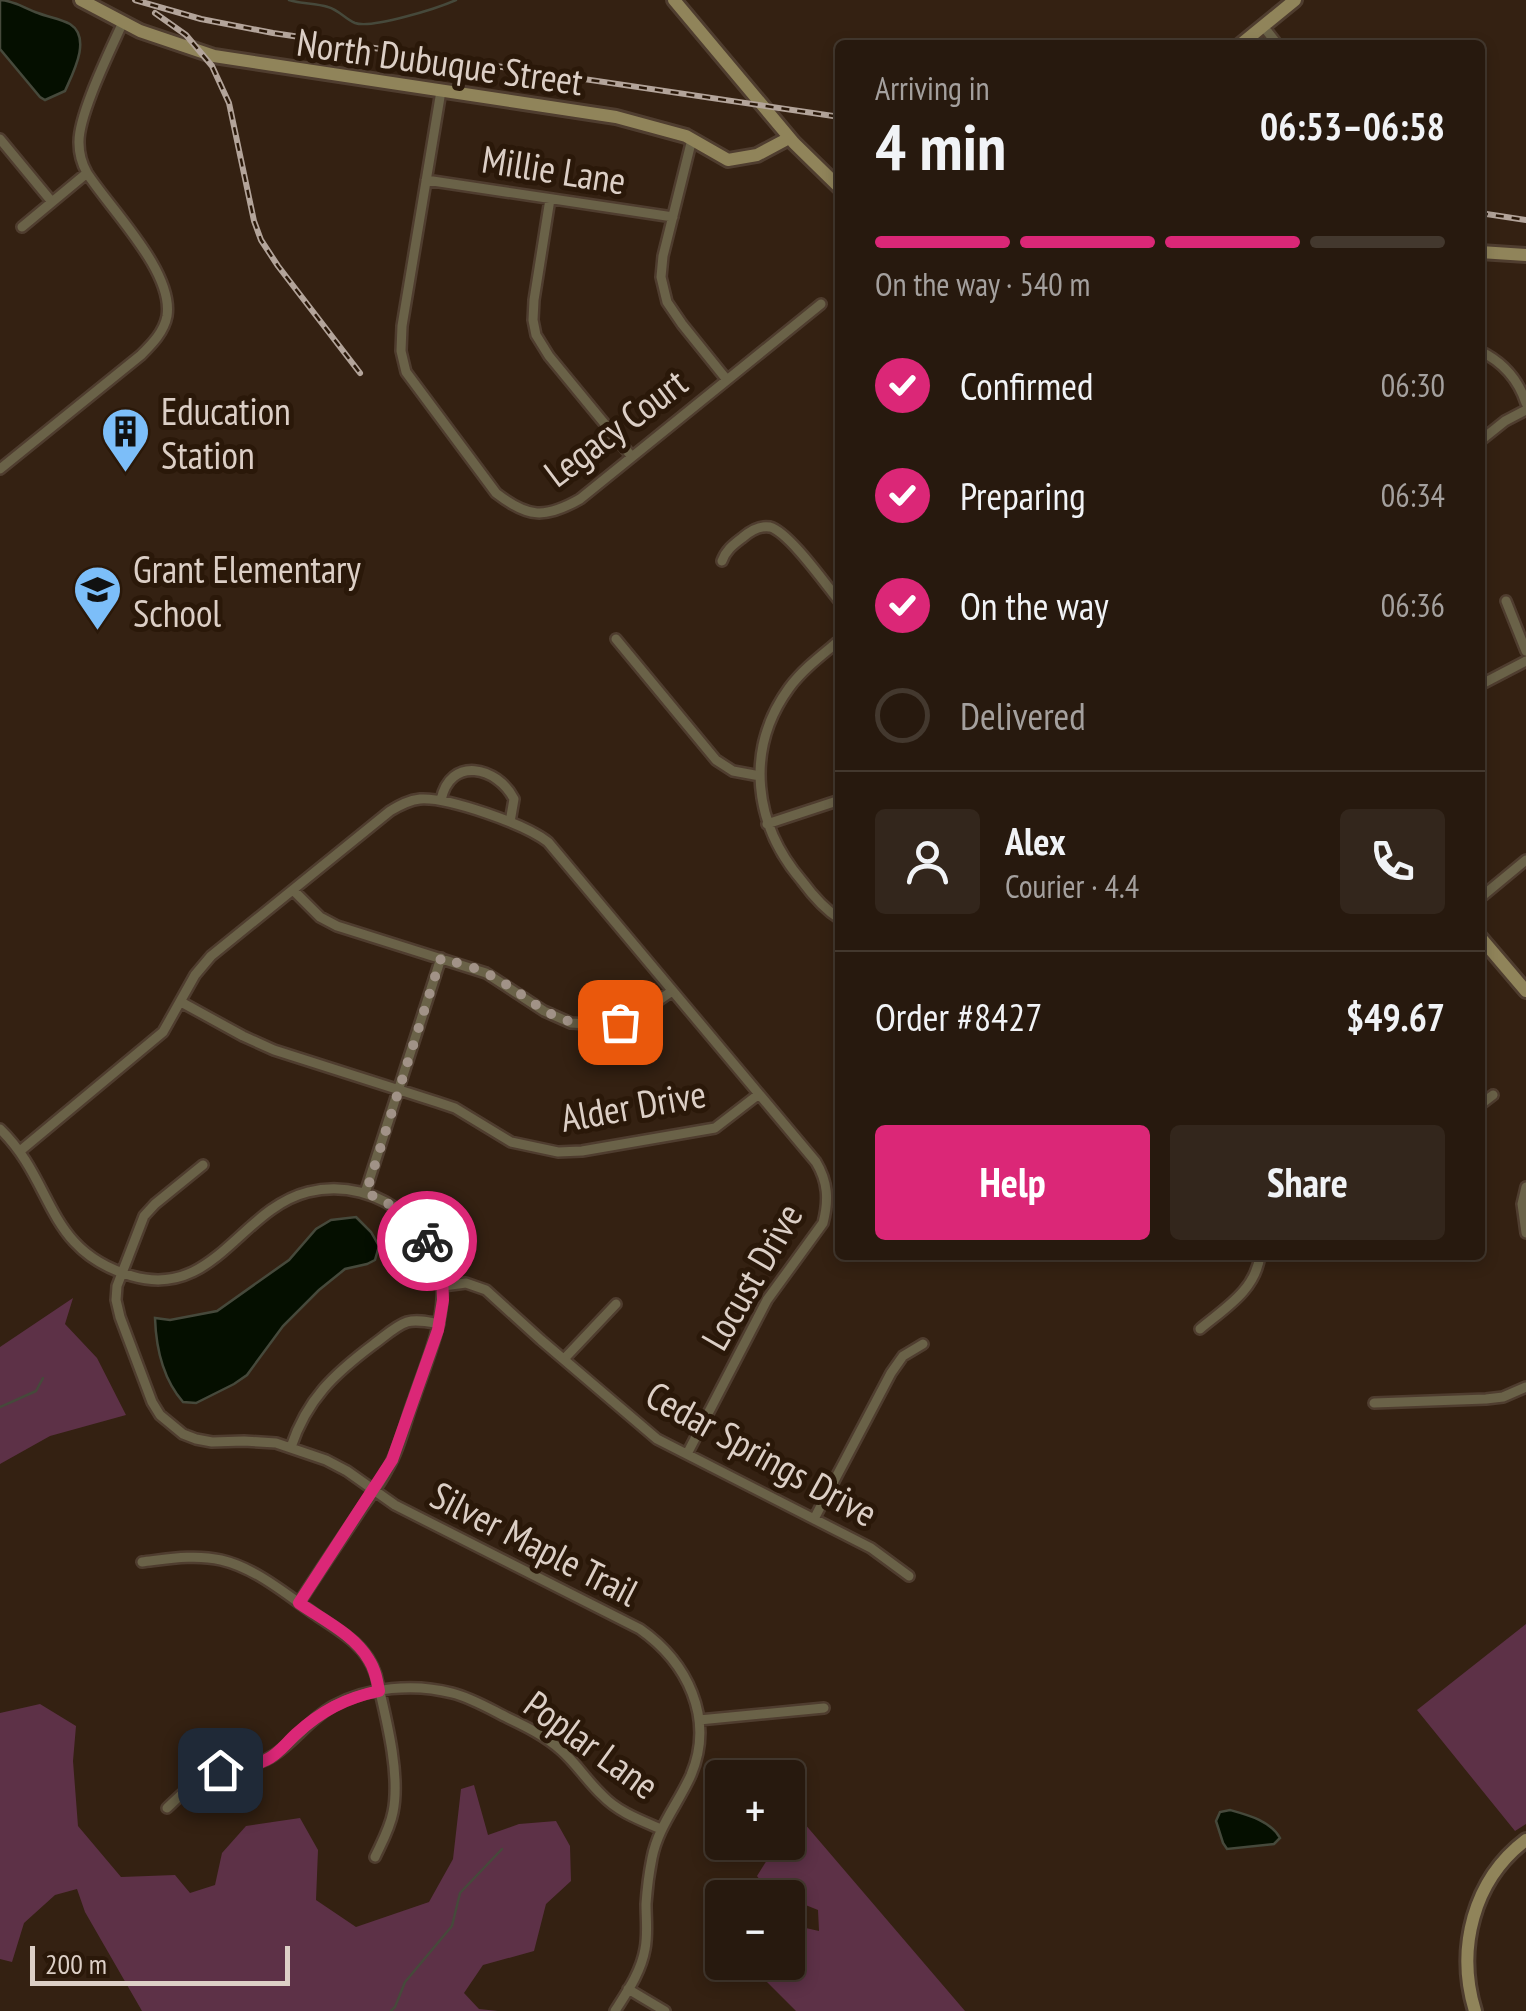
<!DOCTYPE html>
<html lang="en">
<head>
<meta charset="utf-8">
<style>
	body { margin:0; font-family:"PT Sans Narrow",sans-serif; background:#33261c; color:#f1f3f6; height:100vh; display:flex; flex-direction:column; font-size:38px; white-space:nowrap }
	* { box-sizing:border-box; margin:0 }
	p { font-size:32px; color:#a4a09e }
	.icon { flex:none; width:55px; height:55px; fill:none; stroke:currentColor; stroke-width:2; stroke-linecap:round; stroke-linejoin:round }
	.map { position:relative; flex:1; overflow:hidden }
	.sheet { position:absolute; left:835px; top:40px; width:650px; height:1220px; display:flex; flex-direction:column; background:#27190e; border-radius:10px; box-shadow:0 5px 15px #0003,0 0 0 2px #43382e }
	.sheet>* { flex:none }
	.tools { position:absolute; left:705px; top:1760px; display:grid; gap:20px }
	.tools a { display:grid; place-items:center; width:100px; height:100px; border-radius:10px; background:#27190e; box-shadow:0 5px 15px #0003,0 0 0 2px #43382e; font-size:50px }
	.scale { position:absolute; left:30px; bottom:25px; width:260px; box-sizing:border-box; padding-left:10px; border:5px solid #dccfc6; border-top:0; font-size:28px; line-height:35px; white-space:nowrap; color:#dccfc6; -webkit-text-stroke:8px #2a1809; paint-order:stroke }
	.pin { position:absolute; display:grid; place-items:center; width:85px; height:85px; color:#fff; margin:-42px; border-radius:20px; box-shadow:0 5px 15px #0006 }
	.courier { position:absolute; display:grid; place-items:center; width:100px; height:100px; margin:-50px; border:8px solid #db2777; border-radius:50%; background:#fff; color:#222; box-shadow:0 2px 12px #0007 }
	.overview em { font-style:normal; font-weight:700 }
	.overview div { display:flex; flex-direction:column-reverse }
	.overview { display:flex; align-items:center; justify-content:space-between; height:170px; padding:0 40px }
	h1 { font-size:65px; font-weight:700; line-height:75px }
	.bar { display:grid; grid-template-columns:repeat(4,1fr); gap:15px 10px; align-content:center; height:120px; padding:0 40px }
	.bar i { height:12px; border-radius:8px; background:#43382e }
	.bar .selected { background:#db2777 }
	.bar p { grid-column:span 4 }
	.line { display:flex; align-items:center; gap:25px; padding:0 40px; border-top:2px solid #43382e }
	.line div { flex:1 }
	.round { display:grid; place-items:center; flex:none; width:105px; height:105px; border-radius:10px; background:#33261c }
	ol { padding:0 40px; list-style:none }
	li { display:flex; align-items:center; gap:30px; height:110px }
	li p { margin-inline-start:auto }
	li .icon { padding:10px; border-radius:50%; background:#db2777; color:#fff; stroke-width:4 }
	li:last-child { color:#a4a09e }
	li i { width:55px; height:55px; border:5px solid #43382e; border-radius:50% }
	.primary-button { display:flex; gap:20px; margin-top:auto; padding:20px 40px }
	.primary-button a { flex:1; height:115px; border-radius:10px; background:#db2777; color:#fff; font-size:40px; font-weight:700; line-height:115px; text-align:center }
	.primary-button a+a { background:#33261c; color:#f1f3f6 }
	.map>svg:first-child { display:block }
</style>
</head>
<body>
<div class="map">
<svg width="1526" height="2011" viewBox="0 0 1526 2011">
	<rect width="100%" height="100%" fill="#342112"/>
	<path fill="#5d3147" d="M73 1298 65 1324 97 1358 126 1415 50 1436 0 1464V1347Z
		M1526 1624V1824L1515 1831 1417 1710Z
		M40 1704 76 1726 73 1761 78 1826 121 1877 175 1875 190 1893 215 1885 222 1853 246 1826 300 1818 318 1850 316 1900 356 1927 429 1902 453 1859 461 1789 474 1785 488 1835 519 1824 556 1821 570 1846 571 1881 546 1904 534 1951 483 1965 464 1993 479 2009 498 2011H142L85 1912 77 1889 55 1895 24 1923 12 1962 0 1959V1713Z
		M804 1823 965 2011H796L761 1976 758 1963 788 1962V1924L819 1931 818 1910 768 1890 757 1876 777 1844 788 1842V1836Z"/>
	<path fill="#050f00" stroke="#46493b" stroke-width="2.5" d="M0 0C13 0 26 9 38 13 48 17 61 19 70 24 92 38 73 73 65 91L45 100 40 97 0 49Z
		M356 1217 371 1232 379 1246 375 1260 367 1264 345 1269 319 1290 283 1326 247 1375 234 1384 196 1403 183 1402C163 1379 156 1349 155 1318L170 1320 217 1311 289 1260 316 1229 331 1220Z
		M1230 1810C1248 1815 1271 1821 1280 1838L1274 1844 1227 1849 1223 1843 1216 1821 1220 1812Z"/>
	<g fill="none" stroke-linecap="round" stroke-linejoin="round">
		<path stroke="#46493b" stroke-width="2.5" d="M289 0C302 4 315 3 328 7 339 10 345 19 355 23 372 29 438 8 456 0
			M0 1407 36 1391 43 1378
			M391 2011 395 2007 405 1982 452 1926 460 1893 502 1849"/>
		<defs>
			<path id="street" d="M1263 26 1278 45
				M441 91 402 326 401 351 406 372 496 493C528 518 545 519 580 499L821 304
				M0 139 52 202
				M692 139 663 256 661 277 667 302 682 324 727 380
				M426 180 673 217
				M550 199 534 300 533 320 536 335 549 356 632 457
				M22 227 87 173
				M1480 351C1503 362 1518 379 1526 403
				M1480 441 1505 421 1526 410
				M0 469 141 355C152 344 164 332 167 316 174 272 111 210 87 173 82 164 79 153 79 143 78 115 111 49 123 22
				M722 561C726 550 733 545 742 538 750 531 759 525 770 527 789 532 826 585 840 602
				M1506 601 1526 651
				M616 639 716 760 733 771 760 776
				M840 640C822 655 803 669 789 688 744 750 754 825 802 881 813 896 824 909 840 919
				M1480 685 1526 661
				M441 800C450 756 497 766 514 799L510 822
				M767 824 840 800
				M293 890 320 917 337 926 486 973 544 1011 571 1023 604 1025 635 1017 672 991
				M1480 898 1526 860
				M181 1002 243 1036 274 1050 437 1102 455 1108 511 1142 558 1152 582 1151 715 1128 759 1094
				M1480 1105 1493 1095
				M0 1129C55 1182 45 1251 132 1276 214 1300 240 1209 308 1192 343 1183 380 1193 407 1217 468 1272 436 1335 414 1399 405 1422 400 1449 387 1470 379 1486 367 1500 358 1514 338 1544 318 1573 299 1603
				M20 1151 163 1032 195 975 211 956 390 811C400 805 409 800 420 799 448 797 525 824 548 842L816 1162C828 1182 829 1200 823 1223L767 1300 687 1454
				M203 1165 155 1204 144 1216 117 1286 116 1300 120 1317 152 1402 160 1415 183 1434 196 1439 212 1442 244 1441 276 1443 326 1460 347 1471 395 1505 640 1629C687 1662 715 1718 691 1775 678 1804 658 1827 652 1858 649 1873 647 1889 646 1904 646 1919 648 1934 645 1949 641 1972 627 1992 615 2011
				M1526 1187 1522 1204 1526 1233
				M365 1193 441 958
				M443 1286 466 1283 486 1290 541 1340 657 1439 871 1548 909 1576
				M1200 1329C1225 1308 1256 1290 1260 1255
				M564 1359 616 1304
				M1374 1403 1486 1399 1503 1397 1526 1387
				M291 1447C307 1399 334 1374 374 1344 384 1337 395 1326 407 1322 417 1319 429 1322 439 1324
				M814 1519 891 1373 903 1356 923 1344
				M142 1562C168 1559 195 1554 221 1560 256 1568 287 1595 316 1615 329 1624 343 1632 355 1643 365 1652 372 1663 376 1675 385 1714 401 1773 393 1812 390 1828 382 1842 375 1857
				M699 1720 824 1708
				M167 1808C182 1794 196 1779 216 1772 235 1764 256 1768 274 1755 295 1741 310 1719 333 1706 367 1687 415 1683 452 1693 472 1698 490 1709 508 1718 527 1727 545 1736 561 1750 576 1763 587 1781 602 1795 618 1812 640 1820 661 1829
				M628 1989 665 2011"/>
			<path id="secondary" d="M81 0 140 31 214 56 616 117 686 136 728 160 757 155 789 138
				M674 0 794 143 840 188
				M1240 45 1295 0
				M1480 252 1526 255
				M1480 937 1526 991
				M1475 2011C1456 1949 1473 1880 1526 1840"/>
		</defs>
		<use href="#street" stroke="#4f3d2f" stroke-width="14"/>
		<use href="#secondary" stroke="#4f3d2f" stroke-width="18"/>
		<use href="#street" stroke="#6a6248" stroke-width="9"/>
		<use href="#secondary" stroke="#90845a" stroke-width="12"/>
		<defs>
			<path id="rail" d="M135 0 201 19 273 33 840 117
				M155 13 186 35 212 66 229 103 254 221 261 240 278 266 360 373
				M1480 213 1526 220"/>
		</defs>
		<use href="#rail" stroke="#b3a49a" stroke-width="6"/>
		<use href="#rail" stroke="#2a1809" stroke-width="2.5" stroke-dasharray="8" stroke-linecap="butt"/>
	</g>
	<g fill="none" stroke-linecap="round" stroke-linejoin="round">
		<path stroke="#a19287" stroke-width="10" stroke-dasharray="0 18" d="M427 1241C411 1218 392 1203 366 1193L441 958C456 963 472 966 486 973 540 1000 552 1034 620 1022"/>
		<path stroke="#db2777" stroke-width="12" d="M220 1770C235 1768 253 1767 266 1760 279 1754 286 1743 296 1734 321 1711 346 1698 379 1691 377 1680 375 1669 369 1660 355 1635 322 1619 299 1603L392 1460 438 1330 443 1300 442 1276 427 1241"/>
	</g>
	<defs>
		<symbol id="building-pin" viewBox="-11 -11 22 30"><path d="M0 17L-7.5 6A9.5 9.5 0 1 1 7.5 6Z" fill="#7cbef9" stroke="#2a1809"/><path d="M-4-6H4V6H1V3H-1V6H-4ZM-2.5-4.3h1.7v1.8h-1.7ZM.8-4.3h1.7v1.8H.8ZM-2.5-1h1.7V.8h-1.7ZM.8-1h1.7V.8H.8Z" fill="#111"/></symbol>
		<symbol id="school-pin" viewBox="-11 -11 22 30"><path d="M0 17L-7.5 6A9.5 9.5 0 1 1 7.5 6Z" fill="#7cbef9" stroke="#2a1809"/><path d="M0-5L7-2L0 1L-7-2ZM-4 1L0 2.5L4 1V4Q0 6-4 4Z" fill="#111"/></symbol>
	</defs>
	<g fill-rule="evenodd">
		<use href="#building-pin" x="98" y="404" width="55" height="75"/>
		<use href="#school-pin" x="70" y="562" width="55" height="75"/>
	</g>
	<g text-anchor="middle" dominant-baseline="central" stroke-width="10" stroke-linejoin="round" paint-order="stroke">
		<g font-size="38" fill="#dccfc6" stroke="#2a1809">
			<text transform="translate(440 61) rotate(8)">North Dubuque Street</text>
			<text transform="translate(554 169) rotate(9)">Millie Lane</text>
			<text transform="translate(615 427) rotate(-37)">Legacy Court</text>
			<text transform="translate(633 1105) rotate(-10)">Alder Drive</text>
			<text transform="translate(751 1276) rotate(-60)">Locust Drive</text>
			<text transform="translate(762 1453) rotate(29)">Cedar Springs Drive</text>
			<text transform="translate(535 1543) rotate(27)">Silver Maple Trail</text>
			<text transform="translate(592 1744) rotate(36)">Poplar Lane</text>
		</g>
		<g font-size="38" fill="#dccfc6" stroke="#2a1809" text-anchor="start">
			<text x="161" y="410">Education<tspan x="161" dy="44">Station</tspan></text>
			<text x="133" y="568">Grant Elementary<tspan x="133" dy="44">School</tspan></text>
		</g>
	</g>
</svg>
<div class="tools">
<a>+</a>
<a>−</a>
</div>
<div class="scale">200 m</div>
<div class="pin" style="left:620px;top:1022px;background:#ea580c"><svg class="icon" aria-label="bag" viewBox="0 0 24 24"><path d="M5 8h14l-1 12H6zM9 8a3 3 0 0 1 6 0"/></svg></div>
<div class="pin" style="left:220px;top:1770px;background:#1f2937"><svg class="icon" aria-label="home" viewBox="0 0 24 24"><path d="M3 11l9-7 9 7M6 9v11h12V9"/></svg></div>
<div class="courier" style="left:427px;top:1241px"><svg class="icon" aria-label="bike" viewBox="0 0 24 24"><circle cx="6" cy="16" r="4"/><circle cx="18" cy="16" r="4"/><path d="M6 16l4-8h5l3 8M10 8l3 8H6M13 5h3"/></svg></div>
<section class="sheet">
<div class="overview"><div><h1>4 min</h1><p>Arriving in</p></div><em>06:53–06:58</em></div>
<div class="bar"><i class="selected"></i><i class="selected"></i><i class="selected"></i><i></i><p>On the way · 540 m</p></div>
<ol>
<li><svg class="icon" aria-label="check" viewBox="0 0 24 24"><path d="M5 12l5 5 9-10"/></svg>Confirmed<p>06:30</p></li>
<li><svg class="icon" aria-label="check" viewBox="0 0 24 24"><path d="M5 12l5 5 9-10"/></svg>Preparing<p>06:34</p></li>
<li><svg class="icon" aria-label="check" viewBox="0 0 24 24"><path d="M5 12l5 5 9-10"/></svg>On the way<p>06:36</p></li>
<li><i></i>Delivered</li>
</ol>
<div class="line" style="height:180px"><a class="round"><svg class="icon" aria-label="person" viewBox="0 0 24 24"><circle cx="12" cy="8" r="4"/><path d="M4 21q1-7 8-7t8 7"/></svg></a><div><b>Alex</b><p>Courier · 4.4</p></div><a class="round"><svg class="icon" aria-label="phone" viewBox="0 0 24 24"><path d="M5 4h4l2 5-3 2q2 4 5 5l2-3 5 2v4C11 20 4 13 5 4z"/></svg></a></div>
<div class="line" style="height:130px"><div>Order #8427</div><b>$49.67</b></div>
<div class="primary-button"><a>Help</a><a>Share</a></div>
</section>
</div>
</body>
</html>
